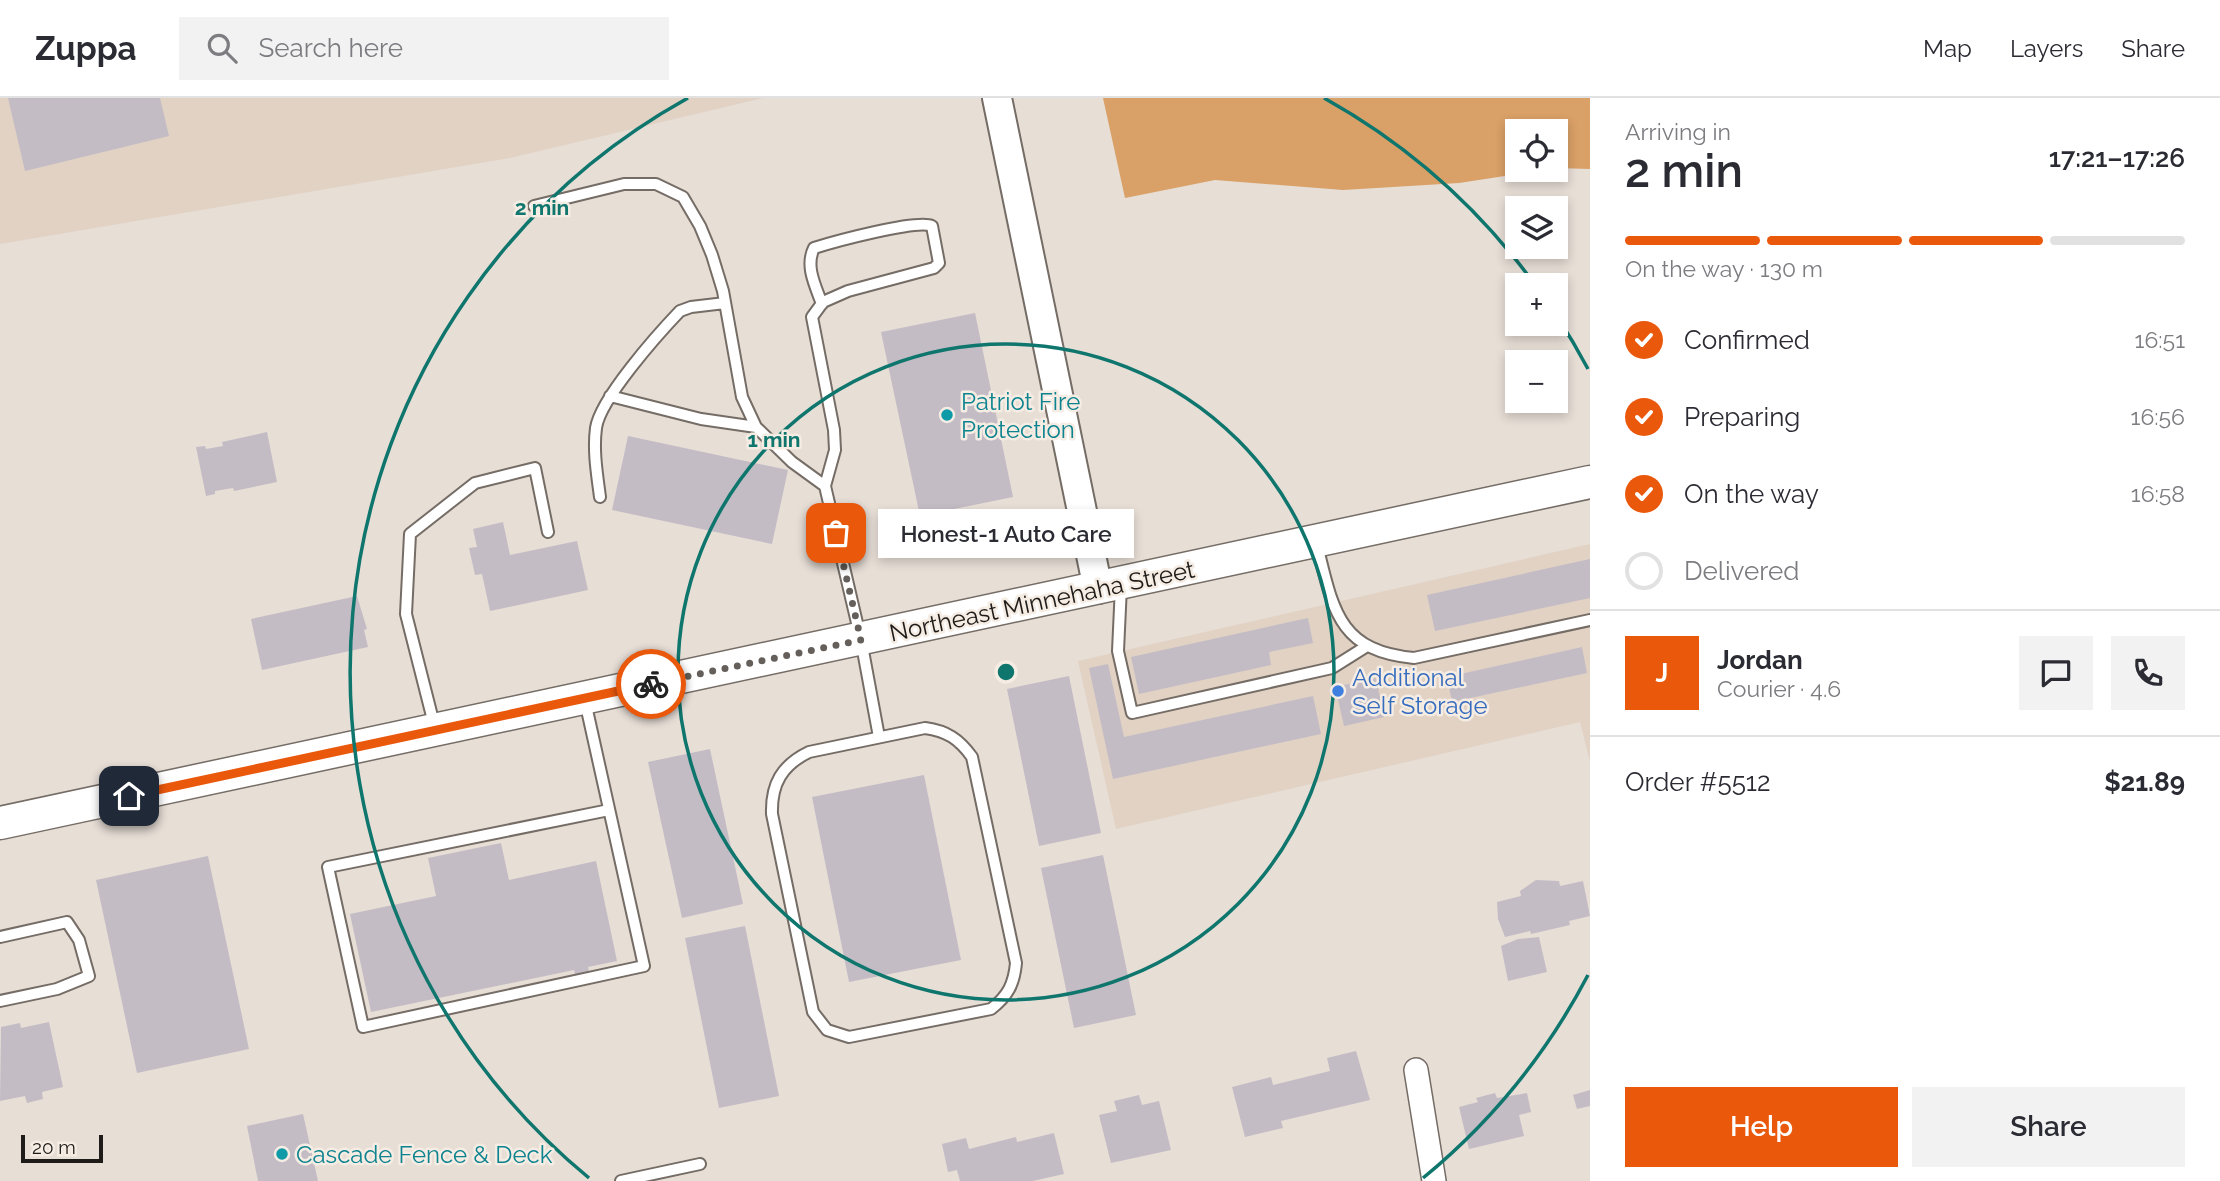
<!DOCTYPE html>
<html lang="en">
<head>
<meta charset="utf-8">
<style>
	body { margin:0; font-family:Raleway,sans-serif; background:#f2f2f3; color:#2b2b33; height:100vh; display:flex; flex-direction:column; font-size:26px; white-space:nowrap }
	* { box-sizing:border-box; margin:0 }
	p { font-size:23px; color:#7c7c81 }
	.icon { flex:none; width:38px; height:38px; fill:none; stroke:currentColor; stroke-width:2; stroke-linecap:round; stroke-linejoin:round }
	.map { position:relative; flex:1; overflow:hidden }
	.side { display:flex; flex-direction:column; background:#fff; width:630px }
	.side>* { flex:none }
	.tools { position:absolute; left:1505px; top:21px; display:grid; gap:14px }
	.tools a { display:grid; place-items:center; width:63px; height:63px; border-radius:0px; background:#fff; box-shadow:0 4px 10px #0003; font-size:35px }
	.scale { position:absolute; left:21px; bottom:18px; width:82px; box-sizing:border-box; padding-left:7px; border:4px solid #1e1b18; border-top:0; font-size:19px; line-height:24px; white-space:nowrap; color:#1e1b18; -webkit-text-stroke:5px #f5ece3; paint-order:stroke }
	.pin { position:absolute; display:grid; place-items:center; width:60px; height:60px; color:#fff; margin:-30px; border-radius:14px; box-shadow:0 4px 10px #0006 }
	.courier { position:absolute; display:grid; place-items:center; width:70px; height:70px; margin:-35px; border:5px solid #ea580c; border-radius:50%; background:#fff; color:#222; box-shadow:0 2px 9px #0007 }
	.bubble { position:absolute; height:49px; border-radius:0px; background:#fff; box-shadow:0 4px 10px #0003; font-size:23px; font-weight:600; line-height:49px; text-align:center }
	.head em { font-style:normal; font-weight:600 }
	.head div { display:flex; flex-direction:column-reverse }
	.head { display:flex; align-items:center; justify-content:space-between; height:119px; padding:0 35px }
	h1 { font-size:46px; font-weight:600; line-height:52px }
	.bar { display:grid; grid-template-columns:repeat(4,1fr); gap:10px 7px; align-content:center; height:84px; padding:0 35px }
	.bar i { height:9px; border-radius:5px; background:#e1e1e2 }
	.bar .current { background:#ea580c }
	.bar p { grid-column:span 4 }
	.line { display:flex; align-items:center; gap:18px; padding:0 35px; border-top:2px solid #e1e1e2 }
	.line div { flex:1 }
	.round { display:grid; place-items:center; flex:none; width:74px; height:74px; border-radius:0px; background:#f2f2f3 }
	ol { padding:0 35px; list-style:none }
	li { display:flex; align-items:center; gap:21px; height:77px }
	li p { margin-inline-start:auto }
	li .icon { padding:7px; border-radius:50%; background:#ea580c; color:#fff; stroke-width:4 }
	li:last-child { color:#7c7c81 }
	li i { width:38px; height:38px; border:4px solid #e1e1e2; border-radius:50% }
	.action { display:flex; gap:14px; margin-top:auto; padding:14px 35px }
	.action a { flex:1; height:80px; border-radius:0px; background:#ea580c; color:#fff; font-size:28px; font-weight:600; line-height:80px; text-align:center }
	.action a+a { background:#f2f2f3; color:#2b2b33 }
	header { display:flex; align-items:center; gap:42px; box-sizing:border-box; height:98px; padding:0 35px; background:#fff; border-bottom:2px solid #e1e1e2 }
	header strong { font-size:33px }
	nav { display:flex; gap:38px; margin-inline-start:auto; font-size:24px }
	.search { width:490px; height:63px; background:#f2f2f3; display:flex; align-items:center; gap:18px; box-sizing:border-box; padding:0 24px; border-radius:0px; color:#7c7c81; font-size:26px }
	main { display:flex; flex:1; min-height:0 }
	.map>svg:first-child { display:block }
</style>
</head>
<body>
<header>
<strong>Zuppa</strong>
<div class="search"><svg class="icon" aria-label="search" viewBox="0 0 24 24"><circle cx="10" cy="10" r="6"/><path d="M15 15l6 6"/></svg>Search here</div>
<nav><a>Map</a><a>Layers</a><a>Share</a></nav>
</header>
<main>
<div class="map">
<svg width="1590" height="1083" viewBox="0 0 1590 1083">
	<rect width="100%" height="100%" fill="#e7ded6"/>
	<path fill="#e1d2c4" d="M0 0H763L510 60 0 146Z
		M1590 446V664L1580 624 1116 731 1078 563Z"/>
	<path fill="#d9a067" d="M1103 0H1590V71L1556 70V33H1517V72H1544L1459 85 1343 92 1215 82 1125 100Z"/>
	<path fill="#c3bcc5" d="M8 0H160L169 38 25 73Z
		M975 215 1013 399 920 418 881 234Z
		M267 334 277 384 234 393 233 390 215 393V396L206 398 196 349 205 348 206 351 223 348 222 344Z
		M628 338 788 372 772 446 612 412Z
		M503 424 510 457 577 443 588 492 490 513 482 476 475 477 469 450 477 449 473 431Z
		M1590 461V500L1435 533 1427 497Z
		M357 498 367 531 364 532 368 549 262 572 251 521Z
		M1308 520 1313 545 1269 554 1271 567 1139 596 1131 559Z
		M1582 549 1587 575 1452 604 1447 579Z
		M1108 566 1124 639 1313 598 1321 636 1113 681 1089 570Z
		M1069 578 1101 735 1039 748 1007 591Z
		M1376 580 1384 619 1344 628 1335 589Z
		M710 651 743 806 682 820 648 664Z
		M924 677 961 862 849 884 812 699Z
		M501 745 509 782 596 763 617 863 588 869 590 878 576 881 574 872 371 914 350 816 436 798 428 760Z
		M1103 757 1136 917 1074 930 1041 770Z
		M208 758 249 951 137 975 96 782Z
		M1536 782 1559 783 1560 788 1583 783 1590 818 1569 823 1570 827 1531 836 1530 833 1505 839 1498 821 1497 804 1521 798 1520 793Z
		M745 828 779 998 719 1010 685 840Z
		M1539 839 1547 874 1508 883 1501 848 1518 841Z
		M49 924 63 989 42 994 43 1001 27 1005 25 998 0 1003 1 929 20 925 21 930Z
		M1356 953 1370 1002 1281 1023 1283 1030 1245 1039 1232 989 1271 979 1273 987 1330 973 1327 960Z
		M1590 992V1008L1577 1011 1573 997Z
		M1495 995 1497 1000 1527 995 1531 1014 1519 1017 1524 1038 1469 1051 1459 1009 1478 1004 1476 1000Z
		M1139 997 1142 1007 1159 1003 1171 1052 1111 1065 1099 1017 1117 1013 1114 1003Z
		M303 1016 318 1083H258L247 1028Z
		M1054 1035 1064 1076 1033 1083H960L957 1072 948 1074 942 1046 966 1040 969 1051 1016 1039 1017 1044Z"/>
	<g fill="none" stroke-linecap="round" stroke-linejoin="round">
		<defs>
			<path id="service" d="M534 108 624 86H656L683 99 700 128 712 157 723 193 742 299 756 329 792 364 825 388
				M822 206C815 187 805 168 814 150 833 144 917 121 932 128L939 165 934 170 848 193 823 204 812 219 834 332 835 352 825 388 861 542 879 639
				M610 298 701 321 756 329
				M600 399C597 376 593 353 596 330 600 301 658 236 680 213L691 209 725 205
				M1317 447C1333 511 1338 553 1414 560L1590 522
				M1121 488 1118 553 1132 615 1332 570 1367 548
				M585 603 644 868 363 929 328 769 609 712
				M435 630 406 516 410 436 475 385 535 370 548 434
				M925 630C947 633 959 641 972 659L1016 865C1014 886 1008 898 991 911L849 939 827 932 813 914 772 716C771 686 782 667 809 654Z
				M0 839 67 824 79 842 89 878 57 891 0 903
				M621 1083 700 1066"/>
			<path id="minor" d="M1416 972 1434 1083"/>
			<path id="tertiary" d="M997 0 1098 491"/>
			<path id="secondary" d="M0 725 1590 384"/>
		</defs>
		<use href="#service" stroke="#746c65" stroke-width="14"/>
		<use href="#minor" stroke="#746c65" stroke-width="26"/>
		<use href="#tertiary" stroke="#746c65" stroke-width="32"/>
		<use href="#secondary" stroke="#746c65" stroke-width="35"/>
		<use href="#service" stroke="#fff" stroke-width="10"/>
		<use href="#minor" stroke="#fff" stroke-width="23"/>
		<use href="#tertiary" stroke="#fff" stroke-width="28"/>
		<use href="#secondary" stroke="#fff" stroke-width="32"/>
	</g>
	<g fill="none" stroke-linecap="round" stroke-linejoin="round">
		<path stroke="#645f5a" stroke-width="7" stroke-dasharray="0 12.6" d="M651 586 861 542 836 435"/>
		<path stroke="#ea580c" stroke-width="9" d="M129 698 651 586"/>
	</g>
	<g fill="none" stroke="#0f766e" stroke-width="3.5">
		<circle cx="1006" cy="574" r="328"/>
		<path d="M1588 877A656 656 0 0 1 1423 1080M589 1080A656 656 0 0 1 688 0M1324 0A656 656 0 0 1 1533 184M1556 217A656 656 0 0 1 1588 271"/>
	</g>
	<g fill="#0f9aa8" stroke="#f5ece3" stroke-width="2.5">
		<circle cx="947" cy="317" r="7"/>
		<circle cx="282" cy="1056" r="7"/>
	</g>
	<circle fill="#3f7fe0" stroke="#f5ece3" stroke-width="2.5" cx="1338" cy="593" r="7"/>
	<g text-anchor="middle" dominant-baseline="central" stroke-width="5" stroke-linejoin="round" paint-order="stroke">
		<g font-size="24" fill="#0d838f" stroke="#f5ece3" text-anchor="start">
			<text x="961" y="303">Patriot Fire<tspan x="961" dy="28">Protection</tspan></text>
			<text x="296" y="1056">Cascade Fence &amp; Deck</text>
		</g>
		<g font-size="24" fill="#1e1b18" stroke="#f5ece3">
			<text transform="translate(1042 503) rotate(-12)">Northeast Minnehaha Street</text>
		</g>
		<g font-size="24" fill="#366cbe" stroke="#f5ece3" text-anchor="start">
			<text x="1352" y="579">Additional<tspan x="1352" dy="28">Self Storage</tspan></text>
		</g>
	</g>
	<circle cx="1006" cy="574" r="10" fill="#0f766e" stroke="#f5ece3" stroke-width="3.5"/>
	<g font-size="21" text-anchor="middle" font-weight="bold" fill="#0f766e" stroke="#f5ece3" stroke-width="5" stroke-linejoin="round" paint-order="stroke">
		<text x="542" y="117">2 min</text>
		<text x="774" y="349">1 min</text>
	</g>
</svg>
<div class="tools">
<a><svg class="icon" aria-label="locate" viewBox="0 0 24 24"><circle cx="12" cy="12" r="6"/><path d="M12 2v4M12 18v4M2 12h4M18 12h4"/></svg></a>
<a><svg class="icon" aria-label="layers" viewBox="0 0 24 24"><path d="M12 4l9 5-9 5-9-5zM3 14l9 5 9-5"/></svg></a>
<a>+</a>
<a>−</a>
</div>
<div class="scale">20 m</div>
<div class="pin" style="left:836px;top:435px;background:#ea580c"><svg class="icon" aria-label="bag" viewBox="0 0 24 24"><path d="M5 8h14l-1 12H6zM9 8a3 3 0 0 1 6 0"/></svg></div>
<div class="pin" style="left:129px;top:698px;background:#1f2937"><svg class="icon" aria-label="home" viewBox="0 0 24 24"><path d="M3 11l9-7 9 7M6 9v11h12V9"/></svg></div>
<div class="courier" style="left:651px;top:586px"><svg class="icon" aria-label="bike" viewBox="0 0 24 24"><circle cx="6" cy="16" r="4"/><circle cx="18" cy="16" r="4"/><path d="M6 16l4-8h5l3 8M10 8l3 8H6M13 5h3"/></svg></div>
<div class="bubble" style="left:878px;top:411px;width:256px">Honest-1 Auto Care</div>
</div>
<section class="side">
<div class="head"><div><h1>2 min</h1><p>Arriving in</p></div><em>17:21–17:26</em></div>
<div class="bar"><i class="current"></i><i class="current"></i><i class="current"></i><i></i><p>On the way · 130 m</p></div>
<ol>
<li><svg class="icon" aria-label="check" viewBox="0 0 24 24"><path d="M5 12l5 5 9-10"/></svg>Confirmed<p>16:51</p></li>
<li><svg class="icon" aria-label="check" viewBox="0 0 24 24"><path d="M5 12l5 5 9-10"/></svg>Preparing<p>16:56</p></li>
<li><svg class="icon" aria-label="check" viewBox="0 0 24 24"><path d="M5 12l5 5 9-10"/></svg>On the way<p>16:58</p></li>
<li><i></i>Delivered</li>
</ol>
<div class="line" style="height:126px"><b class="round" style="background:#ea580c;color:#fff">J</b><div><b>Jordan</b><p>Courier · 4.6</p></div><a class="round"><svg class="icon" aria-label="chat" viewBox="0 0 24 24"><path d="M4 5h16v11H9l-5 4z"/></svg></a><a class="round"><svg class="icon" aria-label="phone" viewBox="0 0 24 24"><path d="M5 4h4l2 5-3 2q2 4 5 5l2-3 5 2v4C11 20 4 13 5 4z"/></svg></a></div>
<div class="line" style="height:91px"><div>Order #5512</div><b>$21.89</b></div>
<div class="action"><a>Help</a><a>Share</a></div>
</section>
</main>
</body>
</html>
